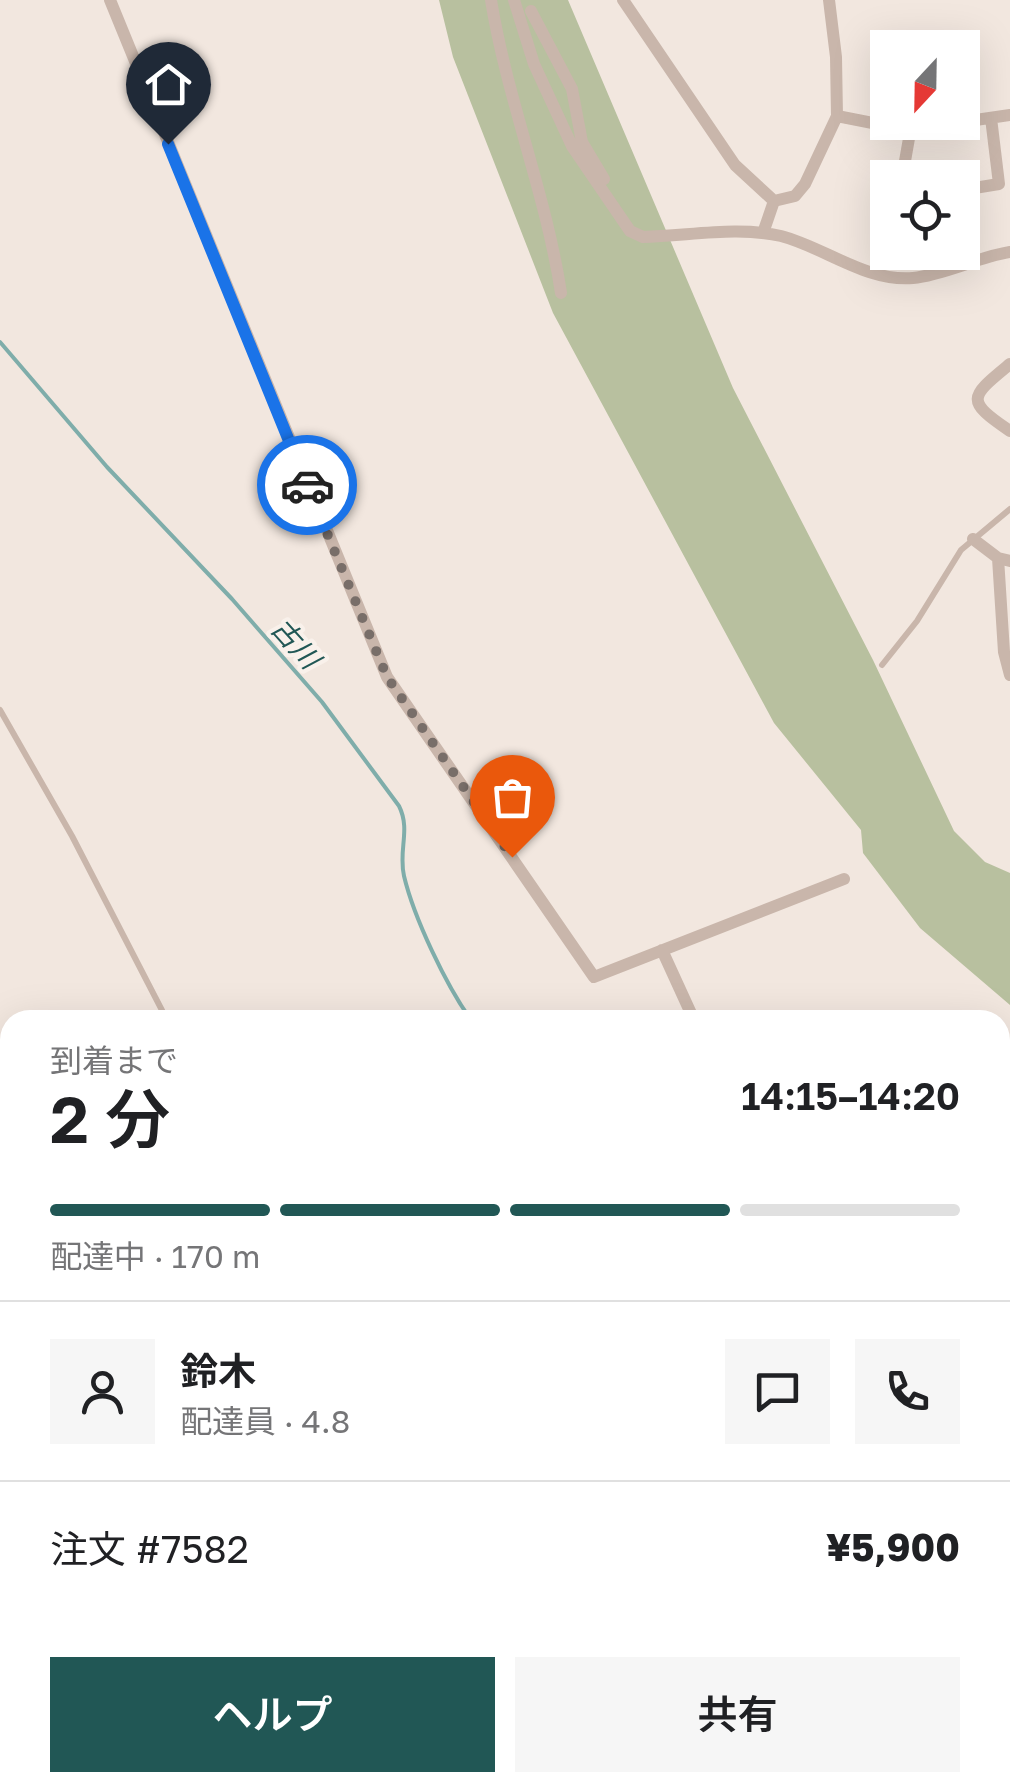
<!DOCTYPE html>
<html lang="ja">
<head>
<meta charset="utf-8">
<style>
	body { margin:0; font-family:"Golos Text","Noto Sans JP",sans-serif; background:#f6f6f6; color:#202124; height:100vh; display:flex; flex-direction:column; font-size:38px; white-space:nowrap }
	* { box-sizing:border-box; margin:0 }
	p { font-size:32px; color:#757577 }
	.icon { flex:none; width:55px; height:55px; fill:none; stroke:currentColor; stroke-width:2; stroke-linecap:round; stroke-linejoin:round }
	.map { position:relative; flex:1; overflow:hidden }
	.side { position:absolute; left:0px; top:1010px; width:1010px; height:782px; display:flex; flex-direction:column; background:#fff; border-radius:30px 30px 0 0; box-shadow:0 10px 40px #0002 }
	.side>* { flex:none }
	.needle { width:65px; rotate:202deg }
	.fabs { position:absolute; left:870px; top:30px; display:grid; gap:20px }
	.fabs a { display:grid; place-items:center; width:110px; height:110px; border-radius:0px; background:#fff; box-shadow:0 10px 40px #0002; font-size:50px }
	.pin { position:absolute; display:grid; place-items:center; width:85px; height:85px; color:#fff; margin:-102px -42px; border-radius:50% 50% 50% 0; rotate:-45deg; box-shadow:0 0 10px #0007 }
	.pin .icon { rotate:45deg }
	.courier { position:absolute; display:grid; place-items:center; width:100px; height:100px; margin:-50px; border:8px solid #1a73e8; border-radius:50%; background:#fff; color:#222; box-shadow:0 2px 12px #0007 }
	.summary em { font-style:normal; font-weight:600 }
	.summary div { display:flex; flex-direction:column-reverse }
	.summary { display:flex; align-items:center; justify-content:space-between; height:170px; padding:0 50px }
	h1 { font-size:65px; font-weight:600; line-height:75px }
	.bar { display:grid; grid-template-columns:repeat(4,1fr); gap:15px 10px; align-content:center; height:120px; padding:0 50px }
	.bar i { height:12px; border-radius:8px; background:#e0e0e0 }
	.bar .active { background:#215755 }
	.bar p { grid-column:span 4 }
	.line { display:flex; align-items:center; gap:25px; padding:0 50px; border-top:2px solid #e0e0e0 }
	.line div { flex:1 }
	.round { display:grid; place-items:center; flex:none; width:105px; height:105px; border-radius:0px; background:#f6f6f6 }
	.action { display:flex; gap:20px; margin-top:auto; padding:20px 50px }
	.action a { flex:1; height:115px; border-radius:0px; background:#215755; color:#fff; font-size:40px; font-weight:600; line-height:115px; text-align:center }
	.action a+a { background:#f6f6f6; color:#202124 }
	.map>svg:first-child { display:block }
</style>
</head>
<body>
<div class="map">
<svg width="1010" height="1791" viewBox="0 0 1010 1791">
	<rect width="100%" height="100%" fill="#f2e7df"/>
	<path fill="#b8c09f" d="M439 0H568L733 388 873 660 954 831 985 862 1010 873V1005L920 928 863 853 861 830 774 723 553 313 453 57Z"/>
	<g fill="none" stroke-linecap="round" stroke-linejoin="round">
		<path stroke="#7fadaa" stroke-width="4" d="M0 342 107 467 232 599 322 702 399 806C411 830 398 850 404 876 414 918 446 985 471 1020
			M1000 1510 1010 1531"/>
		<path stroke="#c9b6ab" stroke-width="6" d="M882 665 917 621 961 550 1010 509
			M0 710 72 836 167 1020
			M1000 1598 1010 1596
			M546 1782 549 1791
			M859 1782 862 1791"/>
		<path stroke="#c9b6ab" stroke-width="12" d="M110 0 387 677 594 977 844 879
			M491 0C507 99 546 194 561 293
			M514 0 534 64 572 146 630 231 643 237C689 236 737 226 781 236 824 247 866 282 913 278 944 275 978 257 1010 252
			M623 0 735 165 774 201
			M531 11 572 89 582 142 604 179
			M837 116 898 128 956 122
			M962 122 1010 115
			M902 178 911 127
			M962 190 999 184 991 118
			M763 233 774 201 795 196 805 184 837 116 836 57 829 0
			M1010 364C970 397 964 400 1010 431
			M973 539 998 558 1010 561
			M998 558 1004 652 1010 675
			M662 950 694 1020
			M1000 1163 1010 1153
			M0 1370 10 1390
			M191 1782 194 1791
			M983 1782V1791"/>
	</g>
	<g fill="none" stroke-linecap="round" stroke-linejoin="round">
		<path stroke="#786e69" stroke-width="10" stroke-dasharray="0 18" d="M307 485 387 677 512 857"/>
		<path stroke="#1a73e8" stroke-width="12" d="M168 144 307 485"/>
	</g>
	<g text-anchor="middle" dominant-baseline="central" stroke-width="8" stroke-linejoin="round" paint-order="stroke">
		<g font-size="28" font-style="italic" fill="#215755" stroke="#f9f1eb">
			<text transform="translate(296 643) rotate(48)">古川</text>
		</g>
	</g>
</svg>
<div class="fabs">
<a><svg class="needle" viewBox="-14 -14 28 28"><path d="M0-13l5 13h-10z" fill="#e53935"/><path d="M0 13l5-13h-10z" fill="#757577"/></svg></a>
<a><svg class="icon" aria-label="locate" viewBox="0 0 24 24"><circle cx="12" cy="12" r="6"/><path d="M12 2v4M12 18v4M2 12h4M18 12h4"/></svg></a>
</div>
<div class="pin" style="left:512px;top:857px;background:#ea580c"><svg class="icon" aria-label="bag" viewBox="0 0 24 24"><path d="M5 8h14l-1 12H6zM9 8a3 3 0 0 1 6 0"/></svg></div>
<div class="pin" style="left:168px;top:144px;background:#1f2937"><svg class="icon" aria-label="home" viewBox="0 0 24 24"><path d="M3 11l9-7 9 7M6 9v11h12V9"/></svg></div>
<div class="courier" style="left:307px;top:485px"><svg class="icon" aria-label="car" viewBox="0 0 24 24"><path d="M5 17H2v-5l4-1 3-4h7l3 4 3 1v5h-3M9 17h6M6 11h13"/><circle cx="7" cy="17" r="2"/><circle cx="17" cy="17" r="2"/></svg></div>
<section class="side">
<div class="summary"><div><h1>2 分</h1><p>到着まで</p></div><em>14:15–14:20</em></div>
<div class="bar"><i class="active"></i><i class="active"></i><i class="active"></i><i></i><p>配達中 · 170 m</p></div>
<div class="line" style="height:180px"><a class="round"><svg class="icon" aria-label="person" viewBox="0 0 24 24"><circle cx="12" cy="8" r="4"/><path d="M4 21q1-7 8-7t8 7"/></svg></a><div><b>鈴木</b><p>配達員 · 4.8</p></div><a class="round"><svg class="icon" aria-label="chat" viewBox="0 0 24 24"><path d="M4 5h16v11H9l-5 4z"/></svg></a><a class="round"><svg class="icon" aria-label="phone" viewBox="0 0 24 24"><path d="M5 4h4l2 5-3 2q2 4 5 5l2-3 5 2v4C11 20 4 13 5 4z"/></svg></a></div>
<div class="line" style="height:130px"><div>注文 #7582</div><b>¥5,900</b></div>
<div class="action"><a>ヘルプ</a><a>共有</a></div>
</section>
</div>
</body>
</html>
